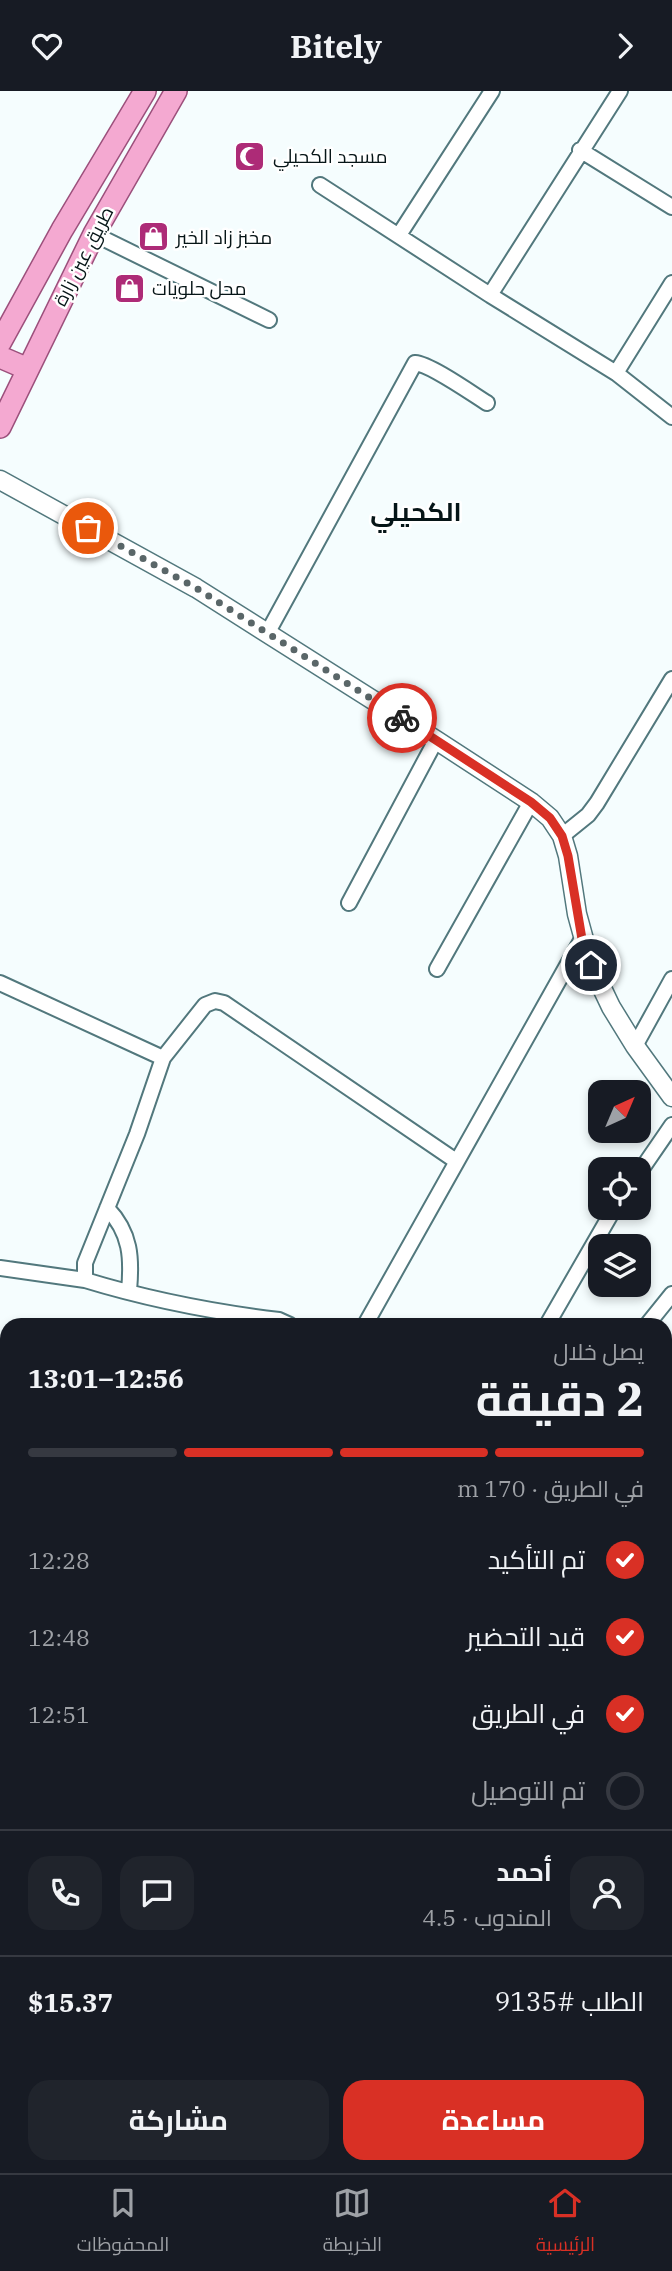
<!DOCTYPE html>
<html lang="ar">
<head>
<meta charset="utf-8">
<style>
	body { margin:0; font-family:"IBM Plex Serif",Cairo,serif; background:#20242c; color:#f1f3f6; direction:rtl; height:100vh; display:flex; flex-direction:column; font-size:26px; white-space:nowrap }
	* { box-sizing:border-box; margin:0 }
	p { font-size:23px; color:#9ea1a6 }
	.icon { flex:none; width:38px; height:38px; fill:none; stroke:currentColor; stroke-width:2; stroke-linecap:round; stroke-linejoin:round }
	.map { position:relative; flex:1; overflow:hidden; direction:ltr }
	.panel { position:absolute; left:0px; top:1227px; width:672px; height:856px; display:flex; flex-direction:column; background:#171b24; border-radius:21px 21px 0 0; box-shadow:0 4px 10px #0003; direction:rtl }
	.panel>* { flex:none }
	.needle { width:46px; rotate:44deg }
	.buttons { position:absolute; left:588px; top:989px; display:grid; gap:14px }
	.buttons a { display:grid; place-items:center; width:63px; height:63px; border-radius:14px; background:#171b24; box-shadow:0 4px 10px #0003; font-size:35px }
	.pin { position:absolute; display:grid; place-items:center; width:60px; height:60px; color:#fff; margin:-30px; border:4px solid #fff; border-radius:50%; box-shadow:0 2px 7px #0007 }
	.courier { position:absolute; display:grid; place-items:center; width:70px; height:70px; margin:-35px; border:5px solid #d93025; border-radius:50%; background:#fff; color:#222; box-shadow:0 2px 9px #0007 }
	.summary em { font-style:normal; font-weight:700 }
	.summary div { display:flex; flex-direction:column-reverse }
	.summary { display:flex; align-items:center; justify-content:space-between; height:119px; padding:0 28px }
	h1 { font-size:46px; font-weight:700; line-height:52px }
	.bar { display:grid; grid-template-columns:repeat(4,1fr); gap:10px 7px; align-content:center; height:84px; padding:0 28px }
	.bar i { height:9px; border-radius:5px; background:#363941 }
	.bar .on { background:#d93025 }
	.bar p { grid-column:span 4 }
	.line { display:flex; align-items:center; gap:18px; padding:0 28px; border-top:2px solid #363941 }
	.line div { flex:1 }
	.round { display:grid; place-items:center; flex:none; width:74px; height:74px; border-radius:21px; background:#20242c }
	ol { padding:0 28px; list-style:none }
	li { display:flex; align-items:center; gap:21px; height:77px }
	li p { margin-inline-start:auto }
	li .icon { padding:7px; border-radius:50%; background:#d93025; color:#fff; stroke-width:4 }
	li:last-child { color:#9ea1a6 }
	li i { width:38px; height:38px; border:4px solid #363941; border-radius:50% }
	.cta { display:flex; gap:14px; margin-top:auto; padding:14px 28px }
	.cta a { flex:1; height:80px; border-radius:21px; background:#d93025; color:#fff; font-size:28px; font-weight:700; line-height:80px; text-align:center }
	.cta a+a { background:#20242c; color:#f1f3f6 }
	header { display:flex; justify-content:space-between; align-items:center; height:91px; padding:0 28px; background:#171b24; font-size:32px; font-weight:700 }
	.tab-bar { display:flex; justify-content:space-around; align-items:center; height:98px; border-top:2px solid #363941; background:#171b24; font-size:19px; color:#9ea1a6 }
	.tab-bar a { display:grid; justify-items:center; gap:4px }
	.tab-bar .on { color:#d93025 }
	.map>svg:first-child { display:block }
</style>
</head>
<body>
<header><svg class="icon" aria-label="forward" viewBox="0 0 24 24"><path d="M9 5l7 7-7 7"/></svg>Bitely<svg class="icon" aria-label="heart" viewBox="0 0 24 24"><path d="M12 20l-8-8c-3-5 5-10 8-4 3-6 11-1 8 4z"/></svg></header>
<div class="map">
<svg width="672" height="2082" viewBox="0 0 672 2082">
	<rect width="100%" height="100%" fill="#f5fdfe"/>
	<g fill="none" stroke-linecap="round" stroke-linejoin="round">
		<defs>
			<path id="minor" d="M620 0 490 204 616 282 672 326
				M580 59 672 116
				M320 94 490 204
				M94 143 269 229
				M399 144 492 0
				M616 282 672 192
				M268 541 415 272C430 273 471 302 487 312
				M562 745 588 724 597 712 672 588
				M349 812 436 649
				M437 878 531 711
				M0 892 163 967 137 1043 85 1172V1189L0 1177
				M635 955 672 888
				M163 967 205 914 215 910 224 912 456 1070
				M639 1082 672 1034
				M107 1117C131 1142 132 1167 129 1200
				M85 1189C147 1208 213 1221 279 1229L290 1234
				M365 1234 582 848
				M547 1234 615 1116
				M647 1234 672 1203
				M0 1451 7 1443
				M0 1463H7
				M665 1534 672 1517
				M665 1576 672 1581
				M0 1628 7 1632
				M665 1659 672 1665
				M665 1799 672 1805
				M665 1979 672 1970
				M0 2012H7
				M78 2076 83 2082
				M220 2076 227 2082"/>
			<path id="tertiary" d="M0 389 196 497 436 649 531 711 550 727 562 745 568 765 577 823 591 874 611 916 635 955 672 1006"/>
			<path id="primary" d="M0 252 62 139 145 0
				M0 266 28 278
				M0 336 94 143 176 0"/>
		</defs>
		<use href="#minor" stroke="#52787d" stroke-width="18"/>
		<use href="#tertiary" stroke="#52787d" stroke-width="21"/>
		<use href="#primary" stroke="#9c507c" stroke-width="24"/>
		<use href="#minor" stroke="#fff" stroke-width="14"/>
		<use href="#tertiary" stroke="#fff" stroke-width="18"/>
		<use href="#primary" stroke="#f4a9d1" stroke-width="21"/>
	</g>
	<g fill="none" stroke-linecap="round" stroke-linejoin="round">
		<path stroke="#5a6668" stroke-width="7" stroke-dasharray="0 12.6" d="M88 437 196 497 402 627"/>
		<path stroke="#d93025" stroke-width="9" d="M402 627 531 711 550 727 562 745 568 765 582 848 591 874"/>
	</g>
	<defs>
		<symbol id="mosque-square" viewBox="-11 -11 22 22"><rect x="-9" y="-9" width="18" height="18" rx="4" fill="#ad2b77" stroke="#fff"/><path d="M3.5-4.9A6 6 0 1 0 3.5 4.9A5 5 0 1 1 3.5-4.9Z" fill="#fff"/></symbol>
		<symbol id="shop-square" viewBox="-11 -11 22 22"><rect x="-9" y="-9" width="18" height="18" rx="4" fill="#ad2b77" stroke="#fff"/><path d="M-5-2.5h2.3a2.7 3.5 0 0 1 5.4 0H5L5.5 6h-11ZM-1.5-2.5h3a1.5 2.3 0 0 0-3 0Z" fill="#fff"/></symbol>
	</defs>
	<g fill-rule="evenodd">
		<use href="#mosque-square" x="232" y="48" width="35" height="35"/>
		<use href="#shop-square" x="136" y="128" width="35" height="35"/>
		<use href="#shop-square" x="112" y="180" width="35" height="35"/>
	</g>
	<g text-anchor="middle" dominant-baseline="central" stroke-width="5" stroke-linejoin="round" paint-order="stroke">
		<g font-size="19" fill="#061517" stroke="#fff" text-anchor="start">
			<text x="273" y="65">مسجد الكحيلي</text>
			<text x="176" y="146">مخبز زاد الخير</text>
			<text x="152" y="197">محل حلويات</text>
		</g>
		<g font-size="19" fill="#061517" stroke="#fff">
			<text transform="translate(83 165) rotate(-63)">طريق عين زارة</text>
		</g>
		<g font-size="26" font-weight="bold" fill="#061517" stroke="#fff">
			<text x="416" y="420">الكحيلي</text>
		</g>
	</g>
</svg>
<div class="buttons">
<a><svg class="needle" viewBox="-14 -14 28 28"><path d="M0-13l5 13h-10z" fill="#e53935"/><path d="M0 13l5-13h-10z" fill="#9ea1a6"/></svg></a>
<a><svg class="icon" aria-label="locate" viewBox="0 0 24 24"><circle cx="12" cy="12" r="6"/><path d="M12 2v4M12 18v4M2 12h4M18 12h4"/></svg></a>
<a><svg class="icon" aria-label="layers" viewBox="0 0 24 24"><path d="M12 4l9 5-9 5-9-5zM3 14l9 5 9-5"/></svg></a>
</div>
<div class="pin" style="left:88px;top:437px;background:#ea580c"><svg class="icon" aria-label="bag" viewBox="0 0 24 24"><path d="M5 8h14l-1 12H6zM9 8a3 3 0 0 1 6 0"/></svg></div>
<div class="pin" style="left:591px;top:874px;background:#1f2937"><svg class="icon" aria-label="home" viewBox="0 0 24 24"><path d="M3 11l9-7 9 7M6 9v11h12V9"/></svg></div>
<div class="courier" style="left:402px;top:627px"><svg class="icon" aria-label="bike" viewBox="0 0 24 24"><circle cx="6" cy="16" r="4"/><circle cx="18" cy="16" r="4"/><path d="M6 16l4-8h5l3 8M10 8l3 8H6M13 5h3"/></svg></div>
<section class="panel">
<div class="summary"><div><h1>2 دقيقة</h1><p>يصل خلال</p></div><em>12:56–13:01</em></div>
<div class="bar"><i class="on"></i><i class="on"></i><i class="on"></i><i></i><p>في الطريق · 170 m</p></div>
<ol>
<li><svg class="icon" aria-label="check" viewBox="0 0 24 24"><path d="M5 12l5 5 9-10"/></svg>تم التأكيد<p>12:28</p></li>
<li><svg class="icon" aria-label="check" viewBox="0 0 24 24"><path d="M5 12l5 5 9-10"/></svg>قيد التحضير<p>12:48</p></li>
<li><svg class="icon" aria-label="check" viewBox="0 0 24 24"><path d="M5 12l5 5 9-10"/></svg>في الطريق<p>12:51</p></li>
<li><i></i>تم التوصيل</li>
</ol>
<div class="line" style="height:126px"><a class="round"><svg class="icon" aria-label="person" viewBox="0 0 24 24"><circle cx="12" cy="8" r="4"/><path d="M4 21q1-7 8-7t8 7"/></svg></a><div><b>أحمد</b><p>المندوب · 4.5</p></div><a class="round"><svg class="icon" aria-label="chat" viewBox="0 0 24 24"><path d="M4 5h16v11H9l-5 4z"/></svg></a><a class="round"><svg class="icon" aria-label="phone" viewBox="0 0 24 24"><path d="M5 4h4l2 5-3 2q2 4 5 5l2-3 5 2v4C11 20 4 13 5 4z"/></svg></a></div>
<div class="line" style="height:91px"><div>الطلب #9135</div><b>$15.37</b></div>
<div class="cta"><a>مساعدة</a><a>مشاركة</a></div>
</section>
</div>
<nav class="tab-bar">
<a class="on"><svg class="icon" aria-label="home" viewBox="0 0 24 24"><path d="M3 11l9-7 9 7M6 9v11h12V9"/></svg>الرئيسية</a>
<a><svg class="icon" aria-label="map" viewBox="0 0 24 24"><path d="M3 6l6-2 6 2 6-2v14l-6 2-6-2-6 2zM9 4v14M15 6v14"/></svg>الخريطة</a>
<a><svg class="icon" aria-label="saved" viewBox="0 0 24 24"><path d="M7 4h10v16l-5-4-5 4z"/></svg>المحفوظات</a>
</nav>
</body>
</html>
